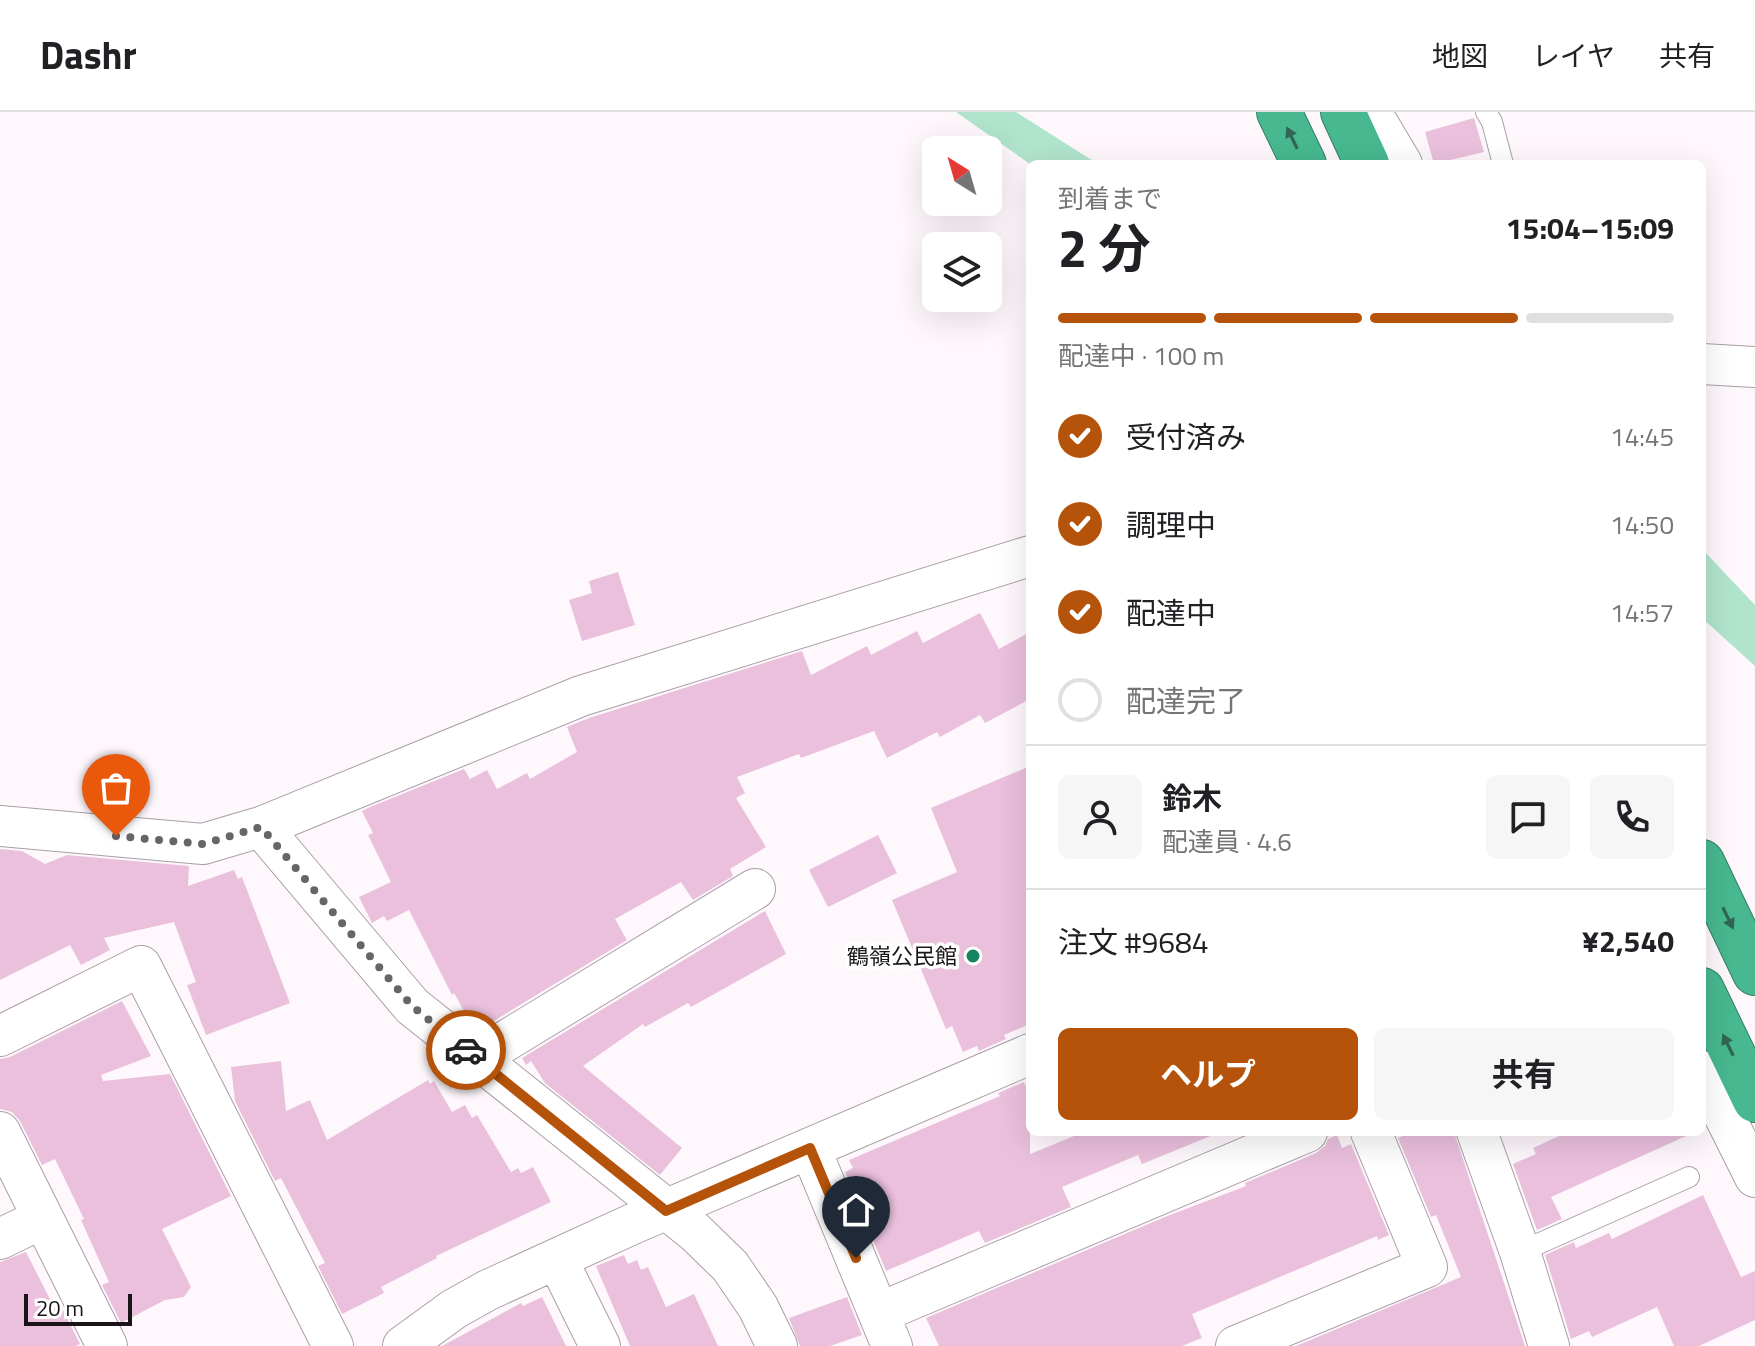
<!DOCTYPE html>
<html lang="ja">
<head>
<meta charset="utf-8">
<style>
	body { margin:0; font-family:"Titillium Web","Noto Sans JP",sans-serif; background:#f6f6f6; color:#202124; height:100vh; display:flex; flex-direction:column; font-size:30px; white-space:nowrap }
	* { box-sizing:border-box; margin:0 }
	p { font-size:26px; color:#757577 }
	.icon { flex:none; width:44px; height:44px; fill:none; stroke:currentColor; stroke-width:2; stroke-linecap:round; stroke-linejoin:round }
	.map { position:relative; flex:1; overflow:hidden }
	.side { position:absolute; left:1026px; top:48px; width:680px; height:976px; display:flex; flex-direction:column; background:#fff; border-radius:12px; box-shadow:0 8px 32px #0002 }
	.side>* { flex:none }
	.needle { width:52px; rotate:323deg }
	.controls { position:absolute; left:922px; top:24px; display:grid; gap:16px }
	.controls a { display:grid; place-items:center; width:80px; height:80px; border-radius:12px; background:#fff; box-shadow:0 8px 32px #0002; font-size:40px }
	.scale { position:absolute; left:24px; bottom:20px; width:108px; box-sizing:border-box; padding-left:8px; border:4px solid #181417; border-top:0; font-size:22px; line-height:28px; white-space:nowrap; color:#181417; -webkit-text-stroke:6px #fff; paint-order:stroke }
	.pin { position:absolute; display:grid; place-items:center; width:68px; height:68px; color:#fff; margin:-82px -34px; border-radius:50% 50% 50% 0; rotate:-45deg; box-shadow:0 0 8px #0007 }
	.pin .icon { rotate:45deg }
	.courier { position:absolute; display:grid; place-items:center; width:80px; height:80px; margin:-40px; border:6px solid #b45309; border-radius:50%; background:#fff; color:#222; box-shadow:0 2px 10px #0007 }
	.summary em { font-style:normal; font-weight:700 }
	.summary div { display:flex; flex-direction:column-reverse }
	.summary { display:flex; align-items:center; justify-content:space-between; height:136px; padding:0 32px }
	h1 { font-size:52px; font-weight:700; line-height:60px }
	.bar { display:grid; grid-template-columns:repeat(4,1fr); gap:12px 8px; align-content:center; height:96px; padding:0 32px }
	.bar i { height:10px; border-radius:6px; background:#e0e0e0 }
	.bar .active { background:#b45309 }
	.bar p { grid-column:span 4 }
	.line { display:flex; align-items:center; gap:20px; padding:0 32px; border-top:2px solid #e0e0e0 }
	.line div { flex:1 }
	.round { display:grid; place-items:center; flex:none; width:84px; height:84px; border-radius:12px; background:#f6f6f6 }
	ol { padding:0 32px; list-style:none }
	li { display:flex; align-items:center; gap:24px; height:88px }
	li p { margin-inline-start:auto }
	li .icon { padding:8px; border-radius:50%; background:#b45309; color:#fff; stroke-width:4 }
	li:last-child { color:#757577 }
	li i { width:44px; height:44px; border:4px solid #e0e0e0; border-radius:50% }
	.action { display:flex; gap:16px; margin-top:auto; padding:16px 32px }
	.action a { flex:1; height:92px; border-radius:12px; background:#b45309; color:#fff; font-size:32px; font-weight:700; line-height:92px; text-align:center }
	.action a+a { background:#f6f6f6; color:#202124 }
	header { display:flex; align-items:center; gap:48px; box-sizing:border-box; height:112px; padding:0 40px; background:#fff; border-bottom:2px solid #e0e0e0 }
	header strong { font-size:38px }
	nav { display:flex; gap:44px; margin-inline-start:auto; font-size:28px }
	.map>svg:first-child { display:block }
</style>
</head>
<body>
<header>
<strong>Dashr</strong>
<nav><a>地図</a><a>レイヤ</a><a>共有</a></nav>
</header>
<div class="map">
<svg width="1755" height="1234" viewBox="0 0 1755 1234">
	<rect width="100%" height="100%" fill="#fef8fc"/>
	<path fill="#b1e4cd" d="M956 0H1016L1098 52H1030Z
		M1702 437 1755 493V554L1702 506Z"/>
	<path fill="#eac0dd" d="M1474 6 1484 40 1434 52 1425 20Z
		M618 460 635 513 582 529 569 488 592 481 589 469Z
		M980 501 999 537 1030 520V587L985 611 980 603 940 625 937 620 887 646 874 619 801 646 799 642 737 665 745 681 736 686 766 735 730 757 733 764 693 788 681 770 615 807 627 828 479 918 471 904 468 906 454 881 452 883 409 798 387 809 384 804 372 811 359 785 391 770 368 723 373 721 362 699 370 695 464 657 470 667 487 658 497 677 527 661 530 667 577 640 567 615 589 606 802 539 811 563 867 534 871 543 917 519 923 531Z
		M1030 654V912L1004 923 1006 927 979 939 977 934 963 940 952 914 946 917 892 788 957 760 931 696Z
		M878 723 897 761 828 795 809 758Z
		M0 737 22 739 45 752 67 743 189 754 188 774 234 758 238 767 242 765 290 891 206 923 187 873 196 870 174 810 104 826 110 838 81 853 70 833 0 868Z
		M765 799 786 842 691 895 688 891 645 915 643 912 583 954 682 1036 660 1063 545 971 531 949 526 953 522 946Z
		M122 889 151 944 101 963 103 969 170 962 231 1084 162 1117 191 1175 184 1185 165 1188 121 1211 102 1173 109 1170 81 1108 84 1107 55 1047 42 1053 20 1009 12 1000 0 997V947L10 945Z
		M281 949 286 999 310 988 327 1028 428 968 430 972 434 969 452 1000 465 993 472 1006 477 1003 511 1060 518 1056 521 1061 533 1055 551 1090 436 1144 437 1146 381 1175 384 1181 342 1202 318 1154 325 1151 281 1066 275 1069 235 989 231 955Z
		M1024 970 1025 973 1030 971V1042L1084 1020 1218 1021 1142 1052 1138 1043 1062 1075 1071 1095 985 1131 979 1119 886 1159 845 1060 853 1056 849 1048 1000 984 998 981Z
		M1412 1020H1454L1525 1234H1296L1461 1165 1436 1103 1431 1105 1398 1026Z
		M1568 1020H1695L1551 1085 1562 1107 1537 1118 1513 1052 1536 1042 1533 1036Z
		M1337 1023 1342 1036 1351 1032 1389 1123 1378 1128 1377 1124 1192 1202 1202 1226 1182 1234H939L926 1206 1165 1105 1246 1074 1245 1071 1316 1041 1325 1034 1328 1027Z
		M1703 1083 1741 1165 1755 1159V1208L1699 1234H1674L1657 1195 1592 1225 1589 1219 1571 1227 1545 1143 1574 1130 1576 1136 1609 1121 1612 1127Z
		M26 1140 55 1197 61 1194 80 1232 75 1234H0V1150Z
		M624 1143 628 1152 637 1148 641 1158 648 1155 666 1195 694 1182 718 1234H630L596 1154Z
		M542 1185 566 1234H442L521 1191 523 1194Z
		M847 1185 862 1223 830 1234H800L789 1206Z"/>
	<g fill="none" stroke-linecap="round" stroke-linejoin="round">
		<defs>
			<path id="service" d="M1486 0 1492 10 1503 52
				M1520 1140 1689 1065"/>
			<path id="minor" d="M1371 0 1402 52
				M1702 252 1755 255
				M0 714 203 732 261 715 581 584 1030 444
				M261 715 412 894 695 1120 730 1154 758 1195 777 1234
				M0 924 141 854 333 1234
				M476 947 755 777
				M1702 959 1755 1065
				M0 1020 107 1234
				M1477 1020 1520 1140 1549 1234
				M810 1036 892 1234
				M0 1127 43 1106
				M557 1147 600 1234
				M879 1201 1307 1020
				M403 1234 454 1197 488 1178 637 1110 1030 942
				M1236 1234 1427 1155 1371 1020"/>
			<path id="motorway" d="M1279 0 1304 52
				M1343 0 1367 52
				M1702 750 1755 861
				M1702 878 1755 988"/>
		</defs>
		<use href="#service" stroke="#a99fa6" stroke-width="22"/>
		<use href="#minor" stroke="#a99fa6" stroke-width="42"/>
		<use href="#motorway" stroke="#377f65" stroke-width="46"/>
		<use href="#service" stroke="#fff" stroke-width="20"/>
		<use href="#minor" stroke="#fff" stroke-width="40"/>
		<use href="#motorway" stroke="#47b88f" stroke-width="44"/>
	</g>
	<defs><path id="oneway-solid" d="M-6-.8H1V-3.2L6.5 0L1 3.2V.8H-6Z" transform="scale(2)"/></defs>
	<g fill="#306653">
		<use href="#oneway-solid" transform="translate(1292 26) rotate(-116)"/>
		<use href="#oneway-solid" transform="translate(1728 806) rotate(64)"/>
		<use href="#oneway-solid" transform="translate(1728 933) rotate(-116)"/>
	</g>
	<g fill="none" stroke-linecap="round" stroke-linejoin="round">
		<path stroke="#686467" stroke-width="8" stroke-dasharray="0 14.4" d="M116 724 203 732 261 715 412 894 466 938"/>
		<path stroke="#b45309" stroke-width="10" d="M466 938 666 1099 810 1036 856 1146"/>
	</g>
	<circle fill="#168461" stroke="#fff" stroke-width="3" cx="973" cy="844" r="8"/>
	<g text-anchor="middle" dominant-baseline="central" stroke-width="7" stroke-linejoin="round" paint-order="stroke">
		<g font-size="22" fill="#181417" stroke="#fff" text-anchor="end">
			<text x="957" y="844">鶴嶺公民館</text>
		</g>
	</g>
</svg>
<div class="controls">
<a><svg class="needle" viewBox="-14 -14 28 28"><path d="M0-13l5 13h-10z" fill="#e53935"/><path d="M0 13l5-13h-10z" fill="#757577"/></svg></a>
<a><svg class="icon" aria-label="layers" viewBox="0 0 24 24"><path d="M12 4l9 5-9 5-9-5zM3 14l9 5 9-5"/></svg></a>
</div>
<div class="scale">20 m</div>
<div class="pin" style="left:116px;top:724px;background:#ea580c"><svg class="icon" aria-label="bag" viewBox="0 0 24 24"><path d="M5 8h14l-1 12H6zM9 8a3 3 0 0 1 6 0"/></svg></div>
<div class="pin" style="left:856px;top:1146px;background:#1f2937"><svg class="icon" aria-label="home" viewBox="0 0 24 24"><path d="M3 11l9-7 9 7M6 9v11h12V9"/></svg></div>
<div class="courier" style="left:466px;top:938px"><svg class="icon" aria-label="car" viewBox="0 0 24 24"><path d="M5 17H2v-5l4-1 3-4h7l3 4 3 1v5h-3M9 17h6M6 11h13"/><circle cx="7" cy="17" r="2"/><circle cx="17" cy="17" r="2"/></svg></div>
<section class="side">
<div class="summary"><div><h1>2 分</h1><p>到着まで</p></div><em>15:04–15:09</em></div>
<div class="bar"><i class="active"></i><i class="active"></i><i class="active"></i><i></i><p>配達中 · 100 m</p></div>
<ol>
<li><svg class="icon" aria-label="check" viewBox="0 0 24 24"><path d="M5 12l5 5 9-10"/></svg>受付済み<p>14:45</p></li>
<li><svg class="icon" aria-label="check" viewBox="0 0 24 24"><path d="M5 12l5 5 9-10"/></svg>調理中<p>14:50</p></li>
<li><svg class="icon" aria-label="check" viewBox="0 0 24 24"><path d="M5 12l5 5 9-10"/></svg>配達中<p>14:57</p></li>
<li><i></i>配達完了</li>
</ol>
<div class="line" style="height:144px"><a class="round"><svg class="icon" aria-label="person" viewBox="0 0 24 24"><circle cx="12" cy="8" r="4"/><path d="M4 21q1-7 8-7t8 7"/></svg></a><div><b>鈴木</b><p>配達員 · 4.6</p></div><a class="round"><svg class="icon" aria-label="chat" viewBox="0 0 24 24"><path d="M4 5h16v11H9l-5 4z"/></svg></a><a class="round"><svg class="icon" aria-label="phone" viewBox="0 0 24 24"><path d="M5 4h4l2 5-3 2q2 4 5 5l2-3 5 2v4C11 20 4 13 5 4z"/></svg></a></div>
<div class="line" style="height:104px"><div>注文 #9684</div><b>¥2,540</b></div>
<div class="action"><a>ヘルプ</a><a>共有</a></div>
</section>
</div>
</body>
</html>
